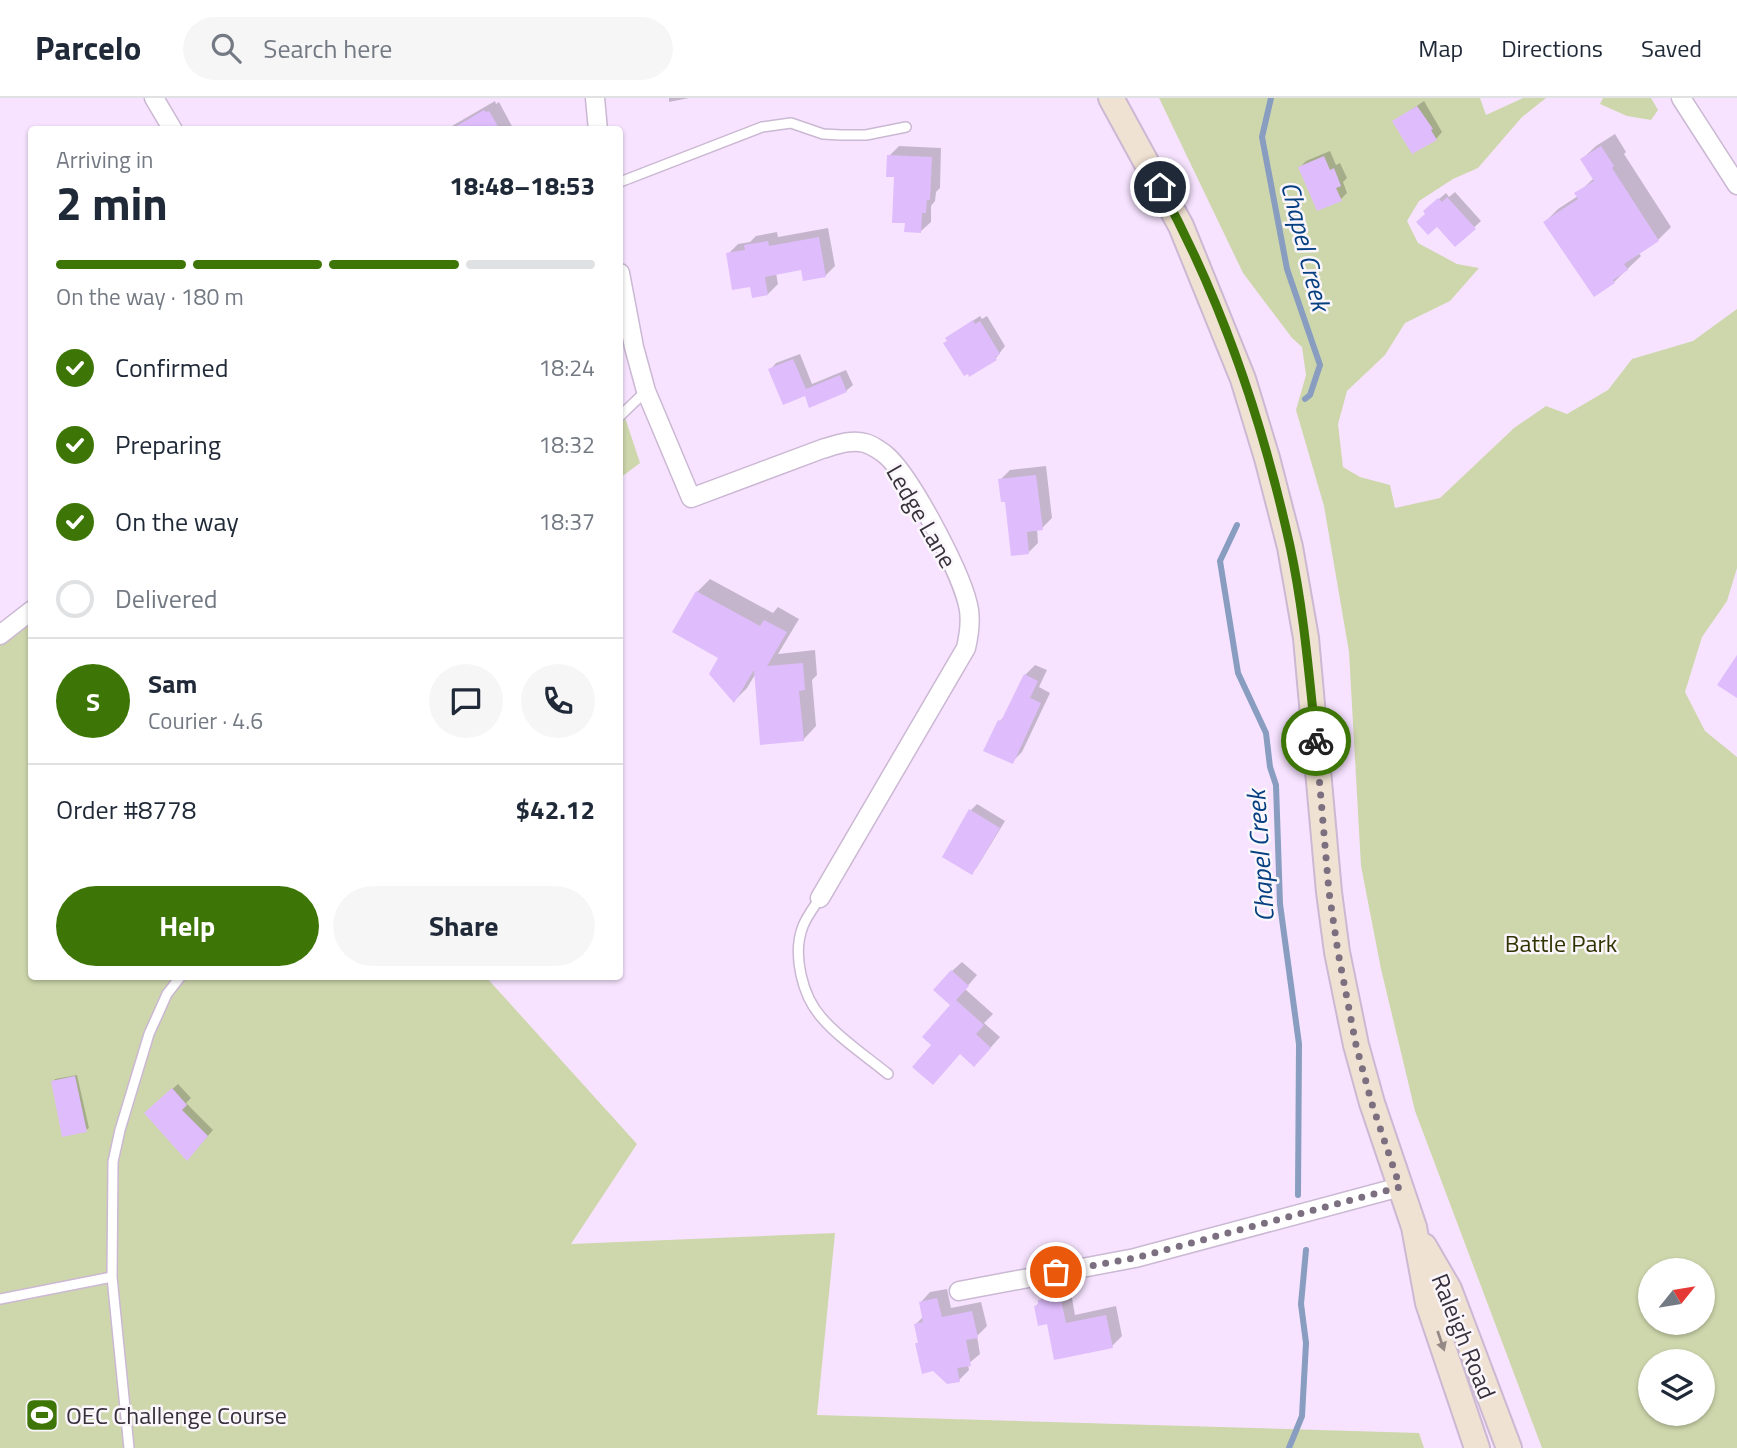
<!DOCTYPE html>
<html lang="en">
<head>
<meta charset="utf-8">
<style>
	body { margin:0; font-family:"Titillium Web",sans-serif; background:#f6f6f7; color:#1f2937; height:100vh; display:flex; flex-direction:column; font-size:26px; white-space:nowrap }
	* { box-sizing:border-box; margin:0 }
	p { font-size:23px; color:#747a83 }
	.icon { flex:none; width:38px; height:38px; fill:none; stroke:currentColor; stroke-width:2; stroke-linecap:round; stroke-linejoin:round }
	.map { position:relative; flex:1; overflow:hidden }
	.details { position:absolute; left:28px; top:28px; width:595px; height:854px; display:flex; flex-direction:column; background:#fff; border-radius:7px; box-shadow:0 2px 5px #0004 }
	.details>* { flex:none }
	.needle { width:46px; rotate:60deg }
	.fabs { position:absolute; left:1638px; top:1160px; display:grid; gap:14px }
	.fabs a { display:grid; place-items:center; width:77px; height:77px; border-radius:50%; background:#fff; box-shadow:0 2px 5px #0004; font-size:35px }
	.pin { position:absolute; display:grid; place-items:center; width:60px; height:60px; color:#fff; margin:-30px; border:4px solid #fff; border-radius:50%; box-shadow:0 2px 7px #0007 }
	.courier { position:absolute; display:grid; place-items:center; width:70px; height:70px; margin:-35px; border:5px solid #3d7606; border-radius:50%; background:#fff; color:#222; box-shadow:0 2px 9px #0007 }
	.overview em { font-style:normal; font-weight:700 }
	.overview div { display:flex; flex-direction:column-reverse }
	.overview { display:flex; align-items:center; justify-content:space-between; height:119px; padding:0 28px }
	h1 { font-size:46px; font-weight:700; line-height:52px }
	.bar { display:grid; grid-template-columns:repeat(4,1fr); gap:10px 7px; align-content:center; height:84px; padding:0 28px }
	.bar i { height:9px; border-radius:5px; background:#e0e1e3 }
	.bar .current { background:#3d7606 }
	.bar p { grid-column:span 4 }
	.line { display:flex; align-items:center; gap:18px; padding:0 28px; border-top:2px solid #e0e1e3 }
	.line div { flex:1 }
	.round { display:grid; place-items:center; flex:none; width:74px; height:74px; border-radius:37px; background:#f6f6f7 }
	ol { padding:0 28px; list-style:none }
	li { display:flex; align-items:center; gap:21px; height:77px }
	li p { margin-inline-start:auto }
	li .icon { padding:7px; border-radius:50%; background:#3d7606; color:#fff; stroke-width:4 }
	li:last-child { color:#747a83 }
	li i { width:38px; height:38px; border:4px solid #e0e1e3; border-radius:50% }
	.primary-button { display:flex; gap:14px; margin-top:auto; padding:14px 28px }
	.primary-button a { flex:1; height:80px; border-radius:42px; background:#3d7606; color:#fff; font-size:28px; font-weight:700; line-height:80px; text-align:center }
	.primary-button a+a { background:#f6f6f7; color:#1f2937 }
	header { display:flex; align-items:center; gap:42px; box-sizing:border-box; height:98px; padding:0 35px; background:#fff; border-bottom:2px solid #e0e1e3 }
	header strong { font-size:33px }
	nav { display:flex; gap:38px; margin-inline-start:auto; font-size:24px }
	.search { width:490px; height:63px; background:#f6f6f7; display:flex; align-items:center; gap:18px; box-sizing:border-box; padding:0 24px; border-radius:38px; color:#747a83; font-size:26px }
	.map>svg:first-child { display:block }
</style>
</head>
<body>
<header>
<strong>Parcelo</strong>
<div class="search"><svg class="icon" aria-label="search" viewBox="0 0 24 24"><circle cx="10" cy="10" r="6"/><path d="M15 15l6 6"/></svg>Search here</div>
<nav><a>Map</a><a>Directions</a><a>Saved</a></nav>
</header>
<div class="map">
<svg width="1737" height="1350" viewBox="0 0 1737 1350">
	<rect width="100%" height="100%" fill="#f7e3ff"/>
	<path fill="#ced7ac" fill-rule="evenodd" d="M1159 0H1480L1486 17 1523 0H1546L1522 19 1478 70 1453 81 1419 103 1407 123 1418 145 1457 166 1479 170 1450 203 1405 225 1385 257 1347 293 1338 326 1343 369 1360 379 1390 387 1395 410 1440 400 1514 330 1546 308 1567 316 1608 292 1632 261 1693 243 1737 211V470L1727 503 1702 539 1685 594 1705 633 1737 659V1350H1542L1415 1013 1381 871 1361 768 1349 554 1324 408 1296 312 1306 277 1302 249 1292 240 1243 175ZM1650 1172H1703V1225H1650ZM1650 1264H1703V1316H1650Z
		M1603 0H1651L1658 12 1651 22 1627 18 1600 6Z
		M620 304 640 365 620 380Z
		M31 520 32 878 486 879 637 1046 571 1146 835 1135 817 1317 1419 1335 1424 1350H0V544Z"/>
	<path fill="#0003" d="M669 0H689L669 4Z
		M495 3 496 6 499 4 514 32H445Z
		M1424 3 1442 34 1436 41 1395 23Z
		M1615 36 1626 54 1624 56 1671 129 1658 142 1638 154 1641 158 1614 184 1594 197 1545 124 1558 111 1578 98 1577 96 1594 80 1582 61 1596 48Z
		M899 48 941 50 940 90 936 94 935 103 931 108V124L921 133 906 123 896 77 889 58Z
		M1330 53 1336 67 1340 65 1347 80 1343 84 1347 95 1341 101 1300 69 1306 63Z
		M1455 94 1481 123 1455 147 1427 116 1432 107 1446 95 1449 99Z
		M828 130 835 168 825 178 802 170 776 175 778 186 768 196 751 187 728 156 738 146 750 144 756 138 777 134 778 139Z
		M980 218 982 221 987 218 1005 248 996 260 970 276 947 240Z
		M800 256 812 286 846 272 853 287 846 293 806 296 770 272 776 265Z
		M1046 368 1052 420 1042 430 1037 431 1038 445 1029 454 1000 382 1010 372Z
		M710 481 773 515 778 509 799 521 778 556 815 552 817 577 812 582 816 628 803 642 756 575 747 590 734 603 697 494Z
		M1035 567 1047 572 1039 589 1050 595 1022 654 1012 664 1000 623 1007 615 1025 577Z
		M977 706 1005 723 977 769 971 775V712Z
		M962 864 977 877 965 891 993 916 984 925 1000 939 984 957 960 955 933 947 953 907 952 873Z
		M77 977 89 1030 86 1032 53 984 55 981Z
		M178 986 191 1000 186 1005 213 1032 193 1055 146 1015Z
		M1070 1189 1075 1217 1116 1208 1122 1238 1112 1248 1048 1224 1036 1208 1049 1193Z
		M947 1191 951 1210 981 1204 987 1228 977 1238 980 1256 968 1266 969 1272 959 1282 916 1226 924 1218 921 1204 930 1194Z"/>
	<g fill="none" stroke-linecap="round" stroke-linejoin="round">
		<path stroke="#889dc0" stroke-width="6" d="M1271 0 1262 39 1287 171 1320 267 1310 297 1305 301
			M1237 427 1220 463 1238 575 1266 635 1270 669 1276 687 1280 806 1299 946 1298 1097
			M1289 1350 1302 1318 1306 1245 1301 1206 1306 1152"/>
	</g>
	<path fill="#dfbdfc" d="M1417 8 1433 31 1431 32 1437 42 1412 56 1392 23Z
		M484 12 486 14 489 13 500 32H450Z
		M1601 48 1614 68 1612 70 1659 143 1624 166 1628 172 1613 182 1615 185 1594 199 1543 124 1578 101 1574 95 1594 83 1580 61Z
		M887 57 932 59 930 102H927L926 115H922L921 135 904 134 905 125H892L894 79H886Z
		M1324 58 1330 72 1334 70 1341 88 1336 90 1342 103 1317 113 1298 69Z
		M1447 99 1476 131 1455 149 1437 129 1428 137 1416 124 1425 116 1423 113 1438 100 1442 104Z
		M819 139 826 179 803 183 801 172 765 179 768 197 752 200 750 189 732 192 726 155 745 152 744 147 768 143 769 148Z
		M973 222 975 226 980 223 1000 256 995 259 997 262 969 279 968 276 964 278 943 245 947 243 945 240Z
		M793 261 806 291 840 277 847 294 809 310 805 298 783 307 768 271Z
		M1036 377 1043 432 1027 434 1029 456 1011 458 1005 404H1001L998 381Z
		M696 493 760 528 764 522 787 534 767 568 803 565 805 592 799 593 804 643 760 647 754 572 734 605 709 576 718 560 672 534Z
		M1737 557V600L1717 587Z
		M1024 576 1038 583 1030 600 1041 605 1013 666 983 653 998 622 1001 623Z
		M969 711 1000 730 972 777 942 759Z
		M951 872 969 888 956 902 984 927 976 936 991 950 974 969 960 956 933 987 912 969 931 947 922 939 950 907 933 892Z
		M75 978 87 1034 62 1039 51 983Z
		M172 990 187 1007 182 1012 208 1038 187 1063 144 1015Z
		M1060 1198 1066 1225 1106 1217 1113 1250 1054 1262 1047 1226 1038 1228 1034 1208 1038 1207V1202Z
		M937 1200 942 1219 972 1213 978 1240 966 1242 971 1268 957 1270 960 1284 947 1286 933 1273 922 1276 915 1245H918L914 1226 923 1224 919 1204Z"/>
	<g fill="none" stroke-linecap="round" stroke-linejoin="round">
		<defs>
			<path id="lane" d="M620 84 762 29 791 25 823 36 841 37H866L906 29
				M620 318 646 293
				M820 800C814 809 807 818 803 828 792 856 802 898 822 920 840 941 866 958 888 976
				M112 1179 129 1350
				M0 1201 112 1179 113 1064 120 1032 149 936 167 896 181 878"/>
			<path id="street" d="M154 0 173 32
				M595 0 598 32
				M1681 0 1737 87
				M620 175 634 249 646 293 691 400 822 351C836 347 851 341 865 345 872 347 883 354 888 359 913 383 964 479 969 512 971 526 969 537 966 550L820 800
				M0 537 32 512
				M959 1193 1135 1160 1400 1089"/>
			<path id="secondary" d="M1111 0 1181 128 1243 281 1267 360 1290 449 1306 540 1329 794 1337 854 1356 947 1372 1005 1414 1129 1428 1205 1477 1350
				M1424 1148 1449 1191 1509 1350"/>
		</defs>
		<use href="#lane" stroke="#cbb8d3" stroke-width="12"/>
		<use href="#street" stroke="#cbb8d3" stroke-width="21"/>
		<use href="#secondary" stroke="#cbb8d3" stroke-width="28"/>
		<use href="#lane" stroke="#fff" stroke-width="9"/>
		<use href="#street" stroke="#fff" stroke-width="18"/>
		<use href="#secondary" stroke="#f0e2d2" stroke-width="24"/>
	</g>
	<defs><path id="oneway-solid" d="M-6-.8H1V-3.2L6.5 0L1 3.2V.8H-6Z" transform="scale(1.75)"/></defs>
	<use fill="#948986" href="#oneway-solid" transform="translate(1441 1243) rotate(71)"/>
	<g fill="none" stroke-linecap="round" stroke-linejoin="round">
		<path stroke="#7b6f80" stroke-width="7" stroke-dasharray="0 12.6" d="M1056 1174 1135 1160 1400 1089 1372 1006 1356 947 1338 854 1329 794 1316 643"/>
		<path stroke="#3d7606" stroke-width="9" d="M1160 89C1221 200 1263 325 1290 448 1304 513 1309 578 1316 643"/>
	</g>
	<defs>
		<symbol id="stadium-square" viewBox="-11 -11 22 22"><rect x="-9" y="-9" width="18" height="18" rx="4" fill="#3d7606" stroke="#faf6fc"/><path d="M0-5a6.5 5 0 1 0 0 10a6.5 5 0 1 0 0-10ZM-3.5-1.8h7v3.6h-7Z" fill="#fff"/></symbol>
	</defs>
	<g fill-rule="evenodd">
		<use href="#stadium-square" x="23" y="1298" width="38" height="38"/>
	</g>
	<g text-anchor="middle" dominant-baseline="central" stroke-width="5" stroke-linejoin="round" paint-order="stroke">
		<g font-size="24" fill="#38303b" stroke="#faf6fc">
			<text transform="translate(922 418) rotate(60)">Ledge Lane</text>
			<text transform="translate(1464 1238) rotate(68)">Raleigh Road</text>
		</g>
		<g font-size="24" fill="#2f3500" stroke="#faf6fc">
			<text x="1561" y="845">Battle Park</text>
		</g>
		<g font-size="24" fill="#38303b" stroke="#faf6fc" text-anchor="start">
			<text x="66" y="1317">OEC Challenge Course</text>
		</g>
		<g font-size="26" font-style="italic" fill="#064081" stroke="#faf6fc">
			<text transform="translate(1306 148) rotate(76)">Chapel Creek</text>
			<text transform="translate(1260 758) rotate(-94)">Chapel Creek</text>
		</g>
	</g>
</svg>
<div class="fabs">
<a><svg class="needle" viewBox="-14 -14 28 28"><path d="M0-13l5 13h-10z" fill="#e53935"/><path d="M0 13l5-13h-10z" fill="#747a83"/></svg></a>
<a><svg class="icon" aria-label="layers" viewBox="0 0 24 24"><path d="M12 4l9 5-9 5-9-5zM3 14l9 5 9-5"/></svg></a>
</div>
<div class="pin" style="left:1056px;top:1174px;background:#ea580c"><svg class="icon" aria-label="bag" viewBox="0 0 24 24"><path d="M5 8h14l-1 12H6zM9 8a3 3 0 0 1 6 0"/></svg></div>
<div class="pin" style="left:1160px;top:89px;background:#1f2937"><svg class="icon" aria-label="home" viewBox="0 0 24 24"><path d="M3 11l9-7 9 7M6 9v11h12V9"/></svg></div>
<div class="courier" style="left:1316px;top:643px"><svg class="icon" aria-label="bike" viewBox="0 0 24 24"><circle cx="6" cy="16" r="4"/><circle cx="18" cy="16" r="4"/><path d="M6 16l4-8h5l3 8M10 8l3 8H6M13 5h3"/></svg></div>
<section class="details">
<div class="overview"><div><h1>2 min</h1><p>Arriving in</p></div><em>18:48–18:53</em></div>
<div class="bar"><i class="current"></i><i class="current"></i><i class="current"></i><i></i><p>On the way · 180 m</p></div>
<ol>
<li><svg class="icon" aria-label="check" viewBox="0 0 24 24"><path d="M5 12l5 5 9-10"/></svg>Confirmed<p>18:24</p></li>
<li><svg class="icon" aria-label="check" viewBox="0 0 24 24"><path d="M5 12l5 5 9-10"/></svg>Preparing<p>18:32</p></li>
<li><svg class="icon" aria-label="check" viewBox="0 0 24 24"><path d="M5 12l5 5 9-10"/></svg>On the way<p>18:37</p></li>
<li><i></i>Delivered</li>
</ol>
<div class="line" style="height:126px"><b class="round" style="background:#3d7606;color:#fff">S</b><div><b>Sam</b><p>Courier · 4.6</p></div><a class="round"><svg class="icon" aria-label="chat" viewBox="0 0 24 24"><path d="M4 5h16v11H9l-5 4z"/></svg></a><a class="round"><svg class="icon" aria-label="phone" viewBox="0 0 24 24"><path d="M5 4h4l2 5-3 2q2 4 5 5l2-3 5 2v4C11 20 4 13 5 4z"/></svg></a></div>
<div class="line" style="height:91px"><div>Order #8778</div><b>$42.12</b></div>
<div class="primary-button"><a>Help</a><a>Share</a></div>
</section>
</div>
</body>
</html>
